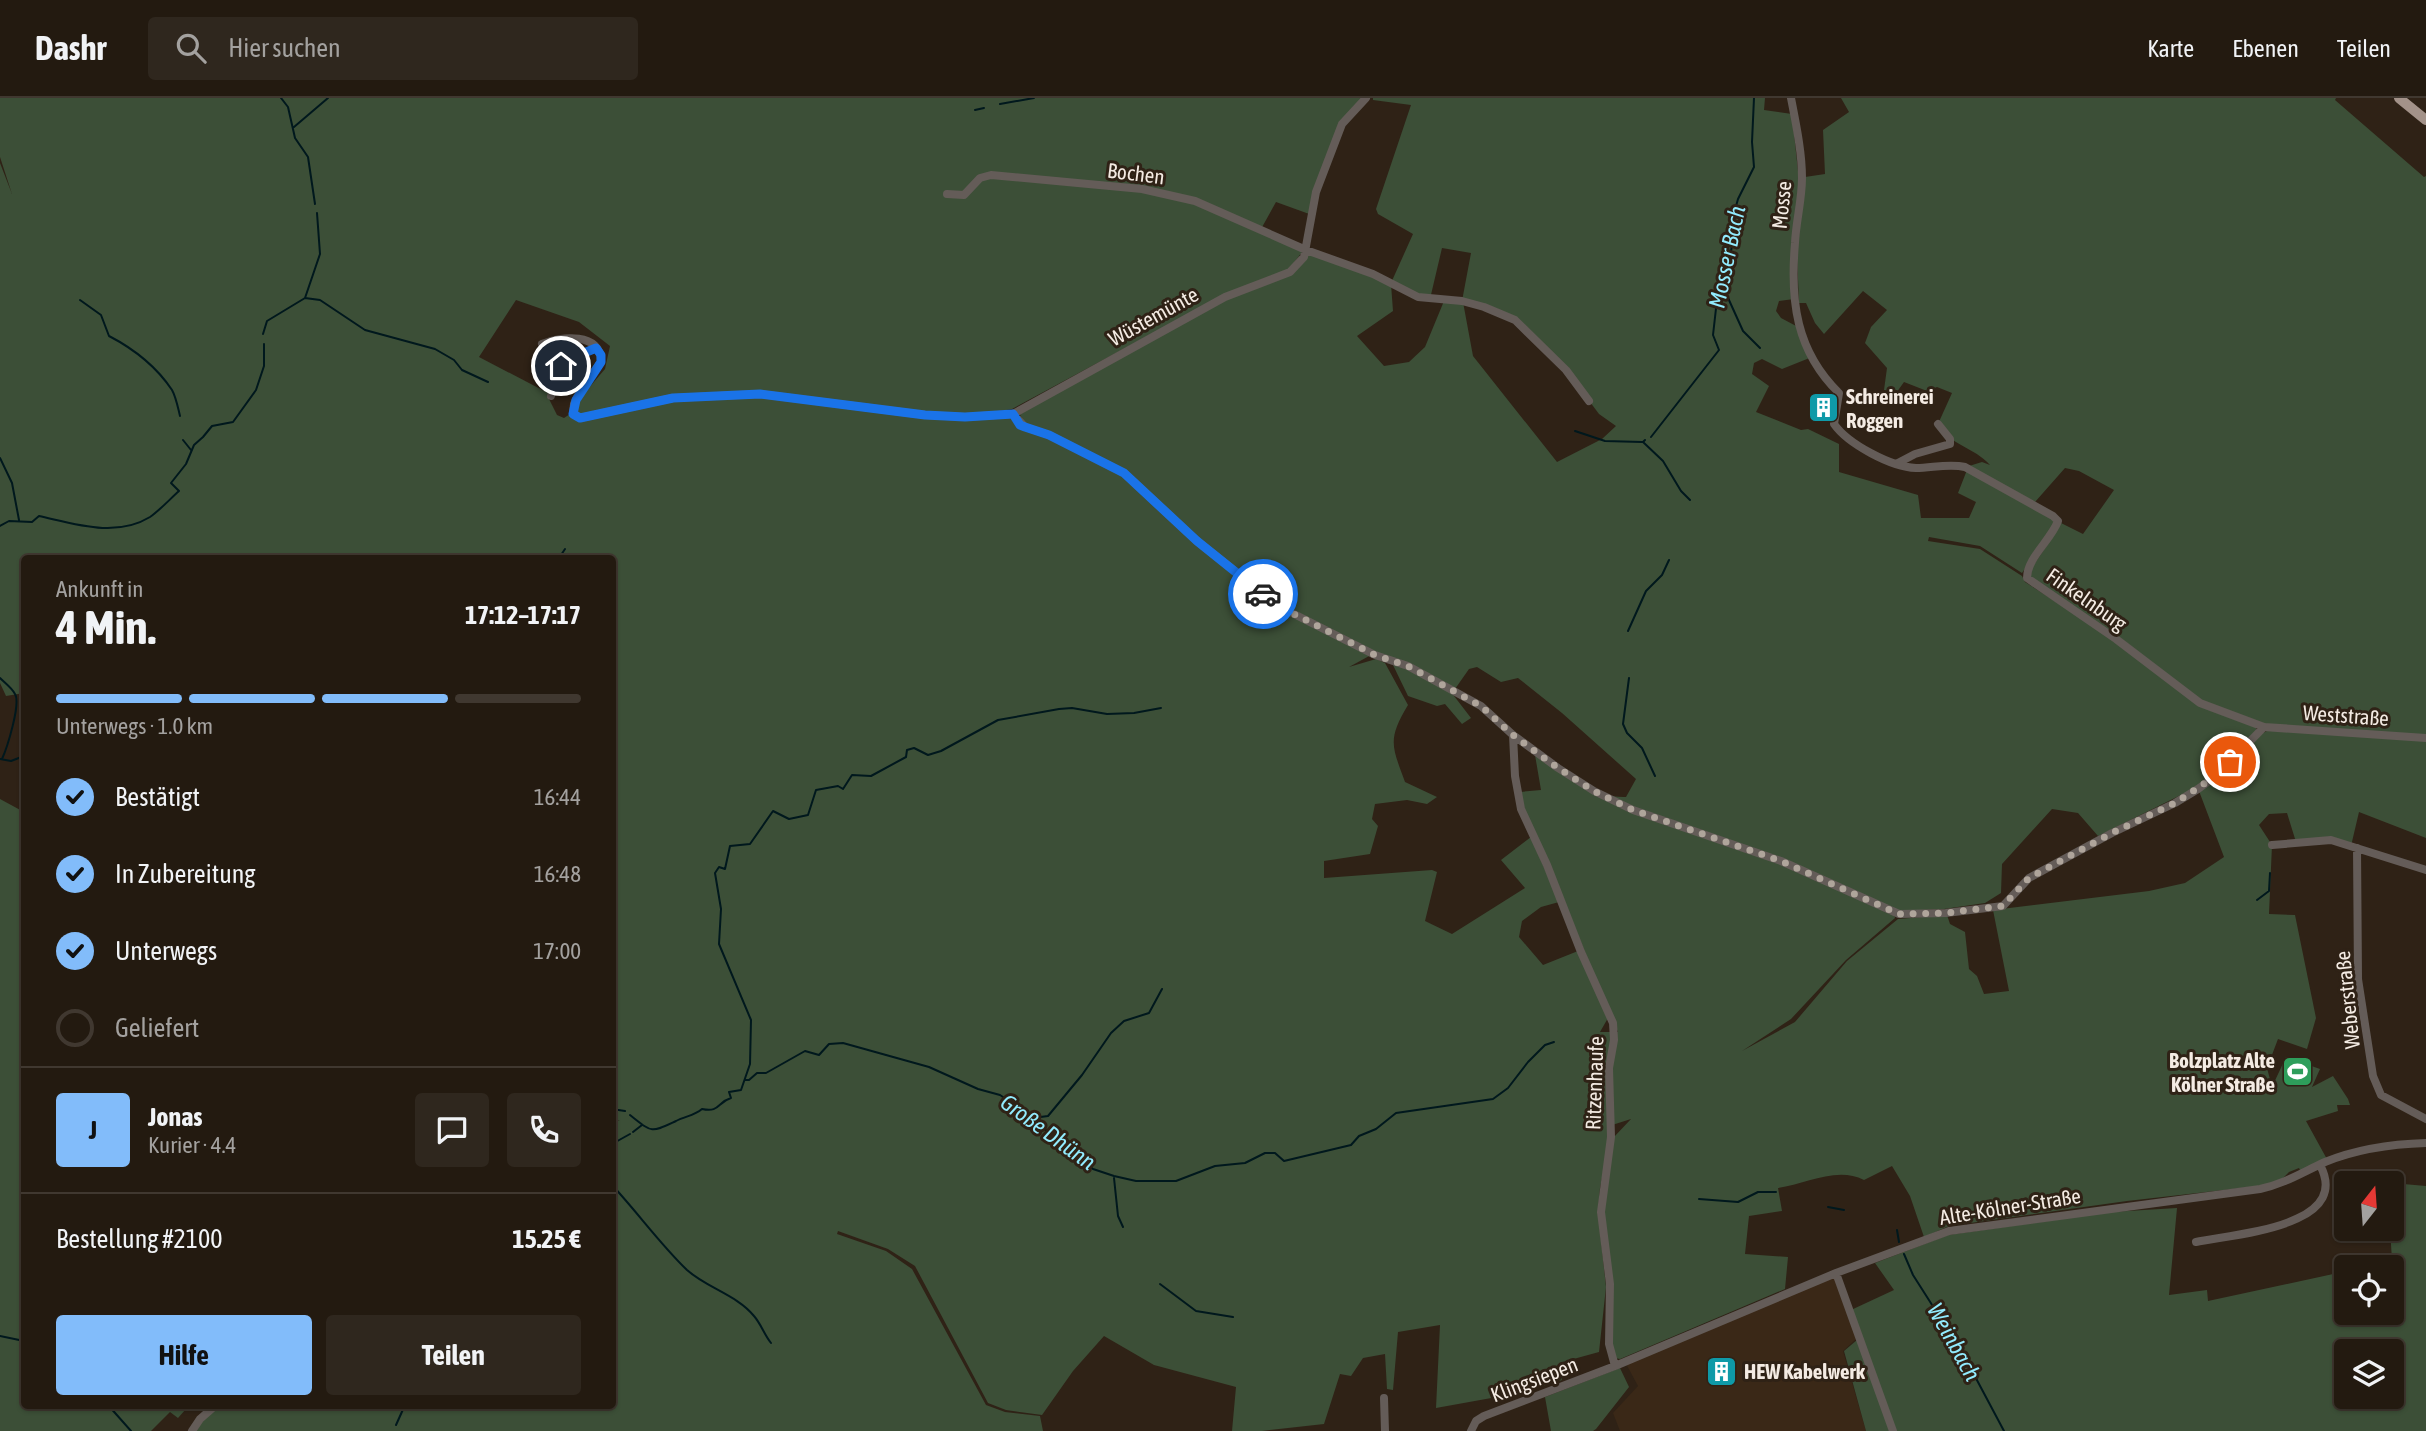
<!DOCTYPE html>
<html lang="de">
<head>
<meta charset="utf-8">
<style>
	body { margin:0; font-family:"Asap Condensed",sans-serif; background:#2f271e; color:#f1f3f6; height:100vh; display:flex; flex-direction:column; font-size:26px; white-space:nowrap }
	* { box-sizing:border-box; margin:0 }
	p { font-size:23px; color:#a3a19f }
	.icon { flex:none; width:38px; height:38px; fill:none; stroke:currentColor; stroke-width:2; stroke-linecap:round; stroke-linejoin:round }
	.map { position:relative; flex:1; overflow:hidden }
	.details { position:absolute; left:21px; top:457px; width:595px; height:854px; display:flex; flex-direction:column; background:#231a10; border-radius:7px; box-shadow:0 2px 5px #0004,0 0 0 2px #403830 }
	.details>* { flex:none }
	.needle { width:46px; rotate:17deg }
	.buttons { position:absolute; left:2334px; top:1073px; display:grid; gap:14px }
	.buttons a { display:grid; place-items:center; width:70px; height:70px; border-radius:7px; background:#231a10; box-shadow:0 2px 5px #0004,0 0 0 2px #403830; font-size:35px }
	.pin { position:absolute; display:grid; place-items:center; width:60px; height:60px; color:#fff; margin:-30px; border:4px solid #fff; border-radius:50%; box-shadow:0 2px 7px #0007 }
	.courier { position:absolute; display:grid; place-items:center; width:70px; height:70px; margin:-35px; border:5px solid #1a73e8; border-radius:50%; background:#fff; color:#222; box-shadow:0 2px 9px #0007 }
	.overview em { font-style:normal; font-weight:700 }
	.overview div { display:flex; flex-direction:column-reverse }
	.overview { display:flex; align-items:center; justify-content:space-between; height:119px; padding:0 35px }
	h1 { font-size:46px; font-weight:700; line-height:52px }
	.bar { display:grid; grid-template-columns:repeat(4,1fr); gap:10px 7px; align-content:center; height:84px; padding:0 35px }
	.bar i { height:9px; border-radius:5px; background:#403830 }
	.bar .on { background:#82bcfa }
	.bar p { grid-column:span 4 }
	.line { display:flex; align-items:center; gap:18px; padding:0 35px; border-top:2px solid #403830 }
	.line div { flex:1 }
	.round { display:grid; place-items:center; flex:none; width:74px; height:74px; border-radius:7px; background:#2f271e }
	ol { padding:0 35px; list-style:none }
	li { display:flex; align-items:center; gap:21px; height:77px }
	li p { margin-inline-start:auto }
	li .icon { padding:7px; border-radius:50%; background:#82bcfa; color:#111; stroke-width:4 }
	li:last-child { color:#a3a19f }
	li i { width:38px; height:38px; border:4px solid #403830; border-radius:50% }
	.button { display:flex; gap:14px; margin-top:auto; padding:14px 35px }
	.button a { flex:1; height:80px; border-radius:7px; background:#82bcfa; color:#111; font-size:28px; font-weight:700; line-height:80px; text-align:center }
	.button a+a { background:#2f271e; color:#f1f3f6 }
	header { display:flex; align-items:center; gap:42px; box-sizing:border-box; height:98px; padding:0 35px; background:#231a10; border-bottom:2px solid #403830 }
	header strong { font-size:33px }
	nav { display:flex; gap:38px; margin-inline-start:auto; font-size:24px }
	.search { width:490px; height:63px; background:#2f271e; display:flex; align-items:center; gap:18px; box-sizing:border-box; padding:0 24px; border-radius:7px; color:#a3a19f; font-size:26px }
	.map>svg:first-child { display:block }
</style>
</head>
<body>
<header>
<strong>Dashr</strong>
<div class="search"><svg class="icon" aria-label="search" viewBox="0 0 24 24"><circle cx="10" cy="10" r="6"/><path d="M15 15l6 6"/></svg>Hier suchen</div>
<nav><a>Karte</a><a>Ebenen</a><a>Teilen</a></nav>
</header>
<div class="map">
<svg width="2426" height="1333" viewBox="0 0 2426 1333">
	<rect width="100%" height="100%" fill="#2f2216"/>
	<path fill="#3a2817" d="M1836 1175 1856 1241 1843 1253 1866 1333H1620L1613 1315 1638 1288 1624 1262Z"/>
	<path fill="#3c4f37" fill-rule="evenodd" d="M0 0H1362L1342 26 1316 94 1312 117 1276 104 1261 131 1303 153 1288 172 1224 197 1194 213 1012 311 970 318 1009 320 1025 329 1024 332 1049 340 1123 377 1196 444 1264 500 1290 516 1371 557 1349 569 1376 561 1385 565 1408 607C1387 642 1392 648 1405 684L1437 699 1427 706 1407 702 1375 706 1372 721 1378 728 1370 756 1324 763V780L1432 772 1437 774 1425 823 1452 836 1525 790 1501 762 1531 739 1559 804 1541 809 1522 823 1519 839 1543 867 1578 853 1608 920 1600 934H1618L1549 767 1524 711 1520 694 1541 692 1535 657C1563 676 1591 700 1626 699L1636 681 1562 615 1518 580 1501 584 1477 569 1469 571 1455 591 1409 566 1378 556 1292 511 1267 496 1199 440 1125 373 1051 335 1026 327 1019 315 1194 215 1225 199 1290 174 1304 159 1306 152 1373 176 1391 185 1413 136 1378 116 1376 111 1411 7 1373 2V0H1765L1764 12 1792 16 1799 83 1792 157 1794 201 1779 203 1776 213 1781 220 1798 229 1812 259 1782 271 1762 261 1754 265 1752 276 1769 288 1756 314 1801 332 1808 331 1839 346V374L1918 397 1921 420H1969L1976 404 1958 395 1967 372 2051 418 2054 423 2053 429 2022 475 1980 448 1929 439 1928 443 1980 451 2022 478 2025 484 2115 542 2199 606 2251 625 2256 628V633L2216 675 2197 689 2098 738 2078 715 2052 711 2002 766 2001 795 1985 805 1944 811 1899 813 1827 783 1894 816 1895 820 1846 862 1791 921 1742 953 1795 924 1847 863 1898 821 1947 817 1950 826 1965 834 1969 871 1977 878 1984 896 2009 893 1993 812 2149 793 2185 785 2224 759 2199 693 2218 679 2261 636 2269 632H2296L2265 626 2200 602 2118 538 2030 480 2029 474 2054 437 2059 424 2083 436 2114 392 2079 373 2065 370 2035 404 1969 368 1982 364 1990 367C1974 349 1951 348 1938 326L1952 295 1937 289 1927 293 1904 284 1894 298 1884 292 1887 270 1865 245 1871 229 1887 212 1863 193 1824 236 1815 225 1806 205H1799L1797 157 1805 79 1825 76 1823 32 1849 14 1841 0H2336L2335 2 2424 79 2426 78V740L2359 714 2351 748 2331 742 2296 744 2287 715 2269 716 2259 727 2272 747 2269 816 2295 817 2316 920 2307 951 2278 941 2267 970 2272 989 2286 959 2320 971 2312 989 2333 978 2348 1001 2350 1007H2337L2338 1013 2306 1023 2328 1063 2302 1076 2299 1070 2289 1074 2277 1086 2127 1103 1949 1128 1924 1139 1910 1098 1892 1068 1864 1082C1837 1068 1806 1086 1778 1090L1782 1113 1749 1118 1745 1156 1788 1159 1785 1191 1620 1261 1615 1260 1611 1245 1612 1186 1604 1114 1614 1039 1631 1021 1609 1028 1610 1039 1600 1090 1598 1114 1606 1189 1599 1254 1559 1265 1562 1282 1530 1293 1436 1310 1440 1227 1398 1234 1393 1292 1387 1291 1385 1256 1363 1260 1351 1278 1340 1276 1324 1326 1262 1333H1232L1236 1289 1154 1267 1104 1238 1073 1273 1042 1317 1006 1312 988 1305 915 1168 888 1151 838 1133 837 1136 886 1153 912 1171 986 1307 1005 1314 1040 1318 1043 1333H193L201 1321 217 1307H612V1024L620 1022H612V460H24V595L6 598 0 585V65L12 96 0 59ZM1442 150 1471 155 1462 203H1444L1425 249 1409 264 1384 268 1357 238 1393 213 1391 186 1418 199 1430 201ZM516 202 579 224 610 248 605 271 575 306 573 313 576 318 583 319 636 308 582 322 570 316 564 320 557 317 549 301 550 296 479 259ZM1463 204 1491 212 1515 222 1566 272 1599 316 1616 328 1602 341 1557 364 1473 258Z
		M1393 567H1398L1451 594 1471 620 1462 626 1445 606 1437 608 1408 598Z
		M0 701 24 714V1307H182L186 1311 178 1320 170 1314 151 1333H0Z
		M2392 1085 2426 1088V1333H1895L1851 1212 1894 1192 1875 1165 1948 1137 2111 1114 2177 1110 2169 1197 2207 1192 2208 1203 2347 1173V1214H2392V1169H2364L2392 1162 2390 1131 2392 1130ZM2347 1253H2392V1298H2347Z
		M1857 1242 1890 1333H1866L1844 1253Z
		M1620 1270 1629 1289 1596 1331 1593 1333H1551L1545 1299Z"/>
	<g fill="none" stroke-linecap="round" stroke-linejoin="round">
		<path stroke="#00181d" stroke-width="2" d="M281 0 288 9 295 40 308 59 315 106
			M1000 6 1034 0
			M975 12 984 10
			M294 29 328 0
			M1718 190 1724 191 1743 233 1760 250
			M305 200 320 202 365 232 435 251 454 262 462 272 488 284
			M80 202 101 217 109 238C134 251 156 268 172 292 176 299 178 310 180 318
			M263 236 267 223 305 200 320 156 317 115
			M1575 333 1605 343 1642 344
			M1651 339 1719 252 1713 237 1719 184 1731 153 1734 137 1733 119 1738 101 1754 69 1752 44 1754 0
			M183 342 191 352
			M1645 342 1643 344 1663 363 1681 393 1690 402
			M0 360 12 385 19 422
			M0 428 9 423 32 424 39 418C75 426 116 440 150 419 160 412 170 401 179 393L171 385 186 366 194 347 203 339 212 328 233 324 256 292 264 268V246
			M559 460 565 451
			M1628 533 1646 493 1662 477 1669 462
			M0 580C5 585 12 590 15 596 21 606 7 650 2 661
			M1629 580 1623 626 1627 635 1642 650 1655 678
			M0 661 11 663 24 658
			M2257 802 2269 793 2270 775
			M745 982H749L757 975H766L805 953 819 957 829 946 843 945 929 969 978 991 1000 997 1019 1010 1093 1071 1114 1078 1136 1083H1176L1215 1068 1245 1065 1265 1055H1275L1284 1063 1351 1047 1359 1038 1376 1031 1396 1015 1493 1001 1508 990 1528 964 1545 947 1554 944
			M612 1011 625 1013
			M630 1017C653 1035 650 1035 676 1023 685 1018 694 1018 702 1011 720 1015 717 1004 731 1000L729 994 741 992 750 966 751 922 719 846 721 811 715 775 719 769 725 771 730 748 750 746 773 713 789 721 808 717 816 692 838 688 843 691 852 677 871 678 906 659 907 652 914 650 928 657 941 653 998 622 1059 611 1072 610 1107 616 1134 615 1161 610
			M1033 1020 1048 1018 1082 977 1111 935 1124 923 1149 915 1162 891
			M633 1034 642 1027
			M612 1046 630 1036
			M1114 1080 1118 1118 1123 1129
			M612 1087C638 1115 660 1146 687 1172 707 1190 737 1197 754 1218 761 1226 764 1236 771 1245
			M1699 1101 1738 1104 1758 1094H1776
			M1828 1109 1844 1112
			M1897 1132 1899 1144
			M1904 1156 1913 1177 1962 1254 2004 1333
			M1160 1186 1196 1213 1233 1219
			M0 1238 24 1243
			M108 1307 131 1333
			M396 1327 405 1307"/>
		<path stroke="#645c58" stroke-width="8" d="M1791 0C1796 26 1802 54 1802 80 1802 102 1796 123 1795 145 1790 203 1796 253 1839 295L1834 326C1848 346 1891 369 1916 370 1932 370 1949 365 1965 369L2053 418 2058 423C2051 442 2027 460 2027 480L2116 541 2200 605 2264 629 2426 640
			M947 96 964 97 980 80 991 77 1142 91 1195 103 1306 152 1373 176 1418 199 1462 203 1484 209 1515 222 1566 272 1589 303
			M542 246C560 238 602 234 601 264L580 293 574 306 573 316 580 320 673 300 760 296 925 317 965 319 1013 316 1225 199 1290 174 1304 159 1316 94 1342 26 1366 0
			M551 298 558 272 562 265 596 250
			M1013 316 1025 329 1049 337 1124 375 1197 443 1266 498 1292 515 1375 557 1408 568 1481 608 1513 637 1558 670 1594 693 1633 712 1781 763 1899 816 1946 815 2003 808 2029 780 2112 735 2175 705 2198 691 2217 677 2264 629
			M1896 366 1915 356 1950 346V341L1938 326
			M1513 637 1515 678 1521 711 1547 767 1581 854 1613 925 1614 942 1609 970 1611 1039 1601 1114 1610 1186 1609 1246 1615 1268
			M2272 747 2331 742 2426 772
			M2357 750 2358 881 2373 978 2381 997 2426 1021
			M2196 1144C2233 1136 2353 1129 2320 1067
			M1836 1175 1893 1333
			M1384 1300 1385 1333
			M192 1333 200 1321 216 1307
			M1471 1333 1476 1323 1484 1318 1615 1268 1836 1175 1949 1133 2260 1091C2284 1086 2303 1074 2325 1064 2357 1051 2392 1046 2426 1045"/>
		<path stroke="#a39289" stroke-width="10" d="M2399 0 2426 22"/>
	</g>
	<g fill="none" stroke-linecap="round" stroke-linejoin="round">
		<path stroke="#afa59b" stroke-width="7" stroke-dasharray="0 12.6" d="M1263 496 1292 515 1375 557 1408 568 1481 608 1513 637 1558 670 1594 693 1633 712 1781 763 1899 816 1946 815 2003 808 2029 780 2112 735 2175 705 2217 677 2230 664"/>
		<path stroke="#1a73e8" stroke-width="9" d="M561 268 565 263 596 250 601 257V264L576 302 573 316 580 320 673 300 760 296 925 317 965 319 1013 316 1020 327 1025 329 1049 337 1124 375 1197 443 1263 496"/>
	</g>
	<defs>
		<symbol id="building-square" viewBox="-11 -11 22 22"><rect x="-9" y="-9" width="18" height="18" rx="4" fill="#0f9aa8" stroke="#2f2216"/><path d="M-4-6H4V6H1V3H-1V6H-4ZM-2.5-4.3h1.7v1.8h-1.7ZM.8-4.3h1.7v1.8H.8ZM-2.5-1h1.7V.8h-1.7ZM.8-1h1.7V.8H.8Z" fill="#fff"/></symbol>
		<symbol id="stadium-square" viewBox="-11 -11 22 22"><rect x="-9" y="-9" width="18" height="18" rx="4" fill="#2e9e5b" stroke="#2f2216"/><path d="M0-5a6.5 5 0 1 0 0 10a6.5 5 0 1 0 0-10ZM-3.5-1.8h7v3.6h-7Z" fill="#fff"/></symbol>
	</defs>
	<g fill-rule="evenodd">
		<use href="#building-square" x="1806" y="292" width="35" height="35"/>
		<use href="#stadium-square" x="2280" y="956" width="35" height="35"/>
		<use href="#building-square" x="1704" y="1256" width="35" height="35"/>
	</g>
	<g text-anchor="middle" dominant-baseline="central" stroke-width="6" stroke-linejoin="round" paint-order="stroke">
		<g font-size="21" fill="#f4ebe3" stroke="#2f2216">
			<text transform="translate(1136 75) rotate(7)">Bochen</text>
			<text transform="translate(1781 107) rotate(-84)">Mosse</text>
			<text transform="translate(1153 218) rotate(-29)">Wüstemünte</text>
			<text transform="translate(2087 501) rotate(35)">Finkelnburg</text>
			<text transform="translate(2346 617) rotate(4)">Weststraße</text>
			<text transform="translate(2347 902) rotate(-96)">Weberstraße</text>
			<text transform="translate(1594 985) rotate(-88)">Ritzenhaufe</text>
			<text transform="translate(2010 1108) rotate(-9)">Alte-Kölner-Straße</text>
			<text transform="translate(1534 1281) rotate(-21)">Klingsiepen</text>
		</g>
		<g font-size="21" font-weight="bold" fill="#f4ebe3" stroke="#2f2216" text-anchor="start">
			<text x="1846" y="298">Schreinerei<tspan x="1846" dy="24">Roggen</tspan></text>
			<text x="2275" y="962" text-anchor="end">Bolzplatz Alte<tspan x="2275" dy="24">Kölner Straße</tspan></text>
			<text x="1744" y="1273">HEW Kabelwerk</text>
		</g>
		<g font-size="23" font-style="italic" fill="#92ebfe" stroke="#2f2216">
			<text transform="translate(1727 159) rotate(-78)">Mosser Bach</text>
			<text transform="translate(1048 1034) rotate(36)">Große Dhünn</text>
			<text transform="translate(1954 1244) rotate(61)">Weinbach</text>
		</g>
	</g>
</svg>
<div class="buttons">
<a><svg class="needle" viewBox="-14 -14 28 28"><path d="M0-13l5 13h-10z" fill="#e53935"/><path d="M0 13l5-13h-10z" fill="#a3a19f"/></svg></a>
<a><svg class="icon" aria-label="locate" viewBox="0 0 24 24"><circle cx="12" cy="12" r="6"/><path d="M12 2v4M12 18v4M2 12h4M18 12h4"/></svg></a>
<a><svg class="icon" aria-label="layers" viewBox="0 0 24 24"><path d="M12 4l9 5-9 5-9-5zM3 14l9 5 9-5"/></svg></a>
</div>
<div class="pin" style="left:2230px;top:664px;background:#ea580c"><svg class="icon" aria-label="bag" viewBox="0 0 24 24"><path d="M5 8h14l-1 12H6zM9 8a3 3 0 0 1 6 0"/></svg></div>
<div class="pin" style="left:561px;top:268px;background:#1f2937"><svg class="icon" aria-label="home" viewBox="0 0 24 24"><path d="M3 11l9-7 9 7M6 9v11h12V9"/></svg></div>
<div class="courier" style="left:1263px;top:496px"><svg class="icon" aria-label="car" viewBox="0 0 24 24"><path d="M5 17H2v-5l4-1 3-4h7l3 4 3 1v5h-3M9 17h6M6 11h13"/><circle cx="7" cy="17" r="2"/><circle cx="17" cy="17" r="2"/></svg></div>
<section class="details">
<div class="overview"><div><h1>4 Min.</h1><p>Ankunft in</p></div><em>17:12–17:17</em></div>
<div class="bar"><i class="on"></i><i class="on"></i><i class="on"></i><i></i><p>Unterwegs · 1.0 km</p></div>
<ol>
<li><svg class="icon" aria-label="check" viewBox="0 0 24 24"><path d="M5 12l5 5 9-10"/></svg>Bestätigt<p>16:44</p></li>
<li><svg class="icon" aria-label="check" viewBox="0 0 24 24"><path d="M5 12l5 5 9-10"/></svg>In Zubereitung<p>16:48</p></li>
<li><svg class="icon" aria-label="check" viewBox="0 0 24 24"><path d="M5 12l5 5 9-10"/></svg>Unterwegs<p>17:00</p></li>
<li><i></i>Geliefert</li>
</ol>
<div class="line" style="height:126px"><b class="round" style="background:#82bcfa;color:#111">J</b><div><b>Jonas</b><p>Kurier · 4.4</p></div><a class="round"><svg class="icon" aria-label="chat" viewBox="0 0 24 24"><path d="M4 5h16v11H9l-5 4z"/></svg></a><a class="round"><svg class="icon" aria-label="phone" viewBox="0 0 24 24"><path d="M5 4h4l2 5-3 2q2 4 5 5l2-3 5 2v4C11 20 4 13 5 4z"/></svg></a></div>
<div class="line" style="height:91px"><div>Bestellung #2100</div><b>15.25 €</b></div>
<div class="button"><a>Hilfe</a><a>Teilen</a></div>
</section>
</div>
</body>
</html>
